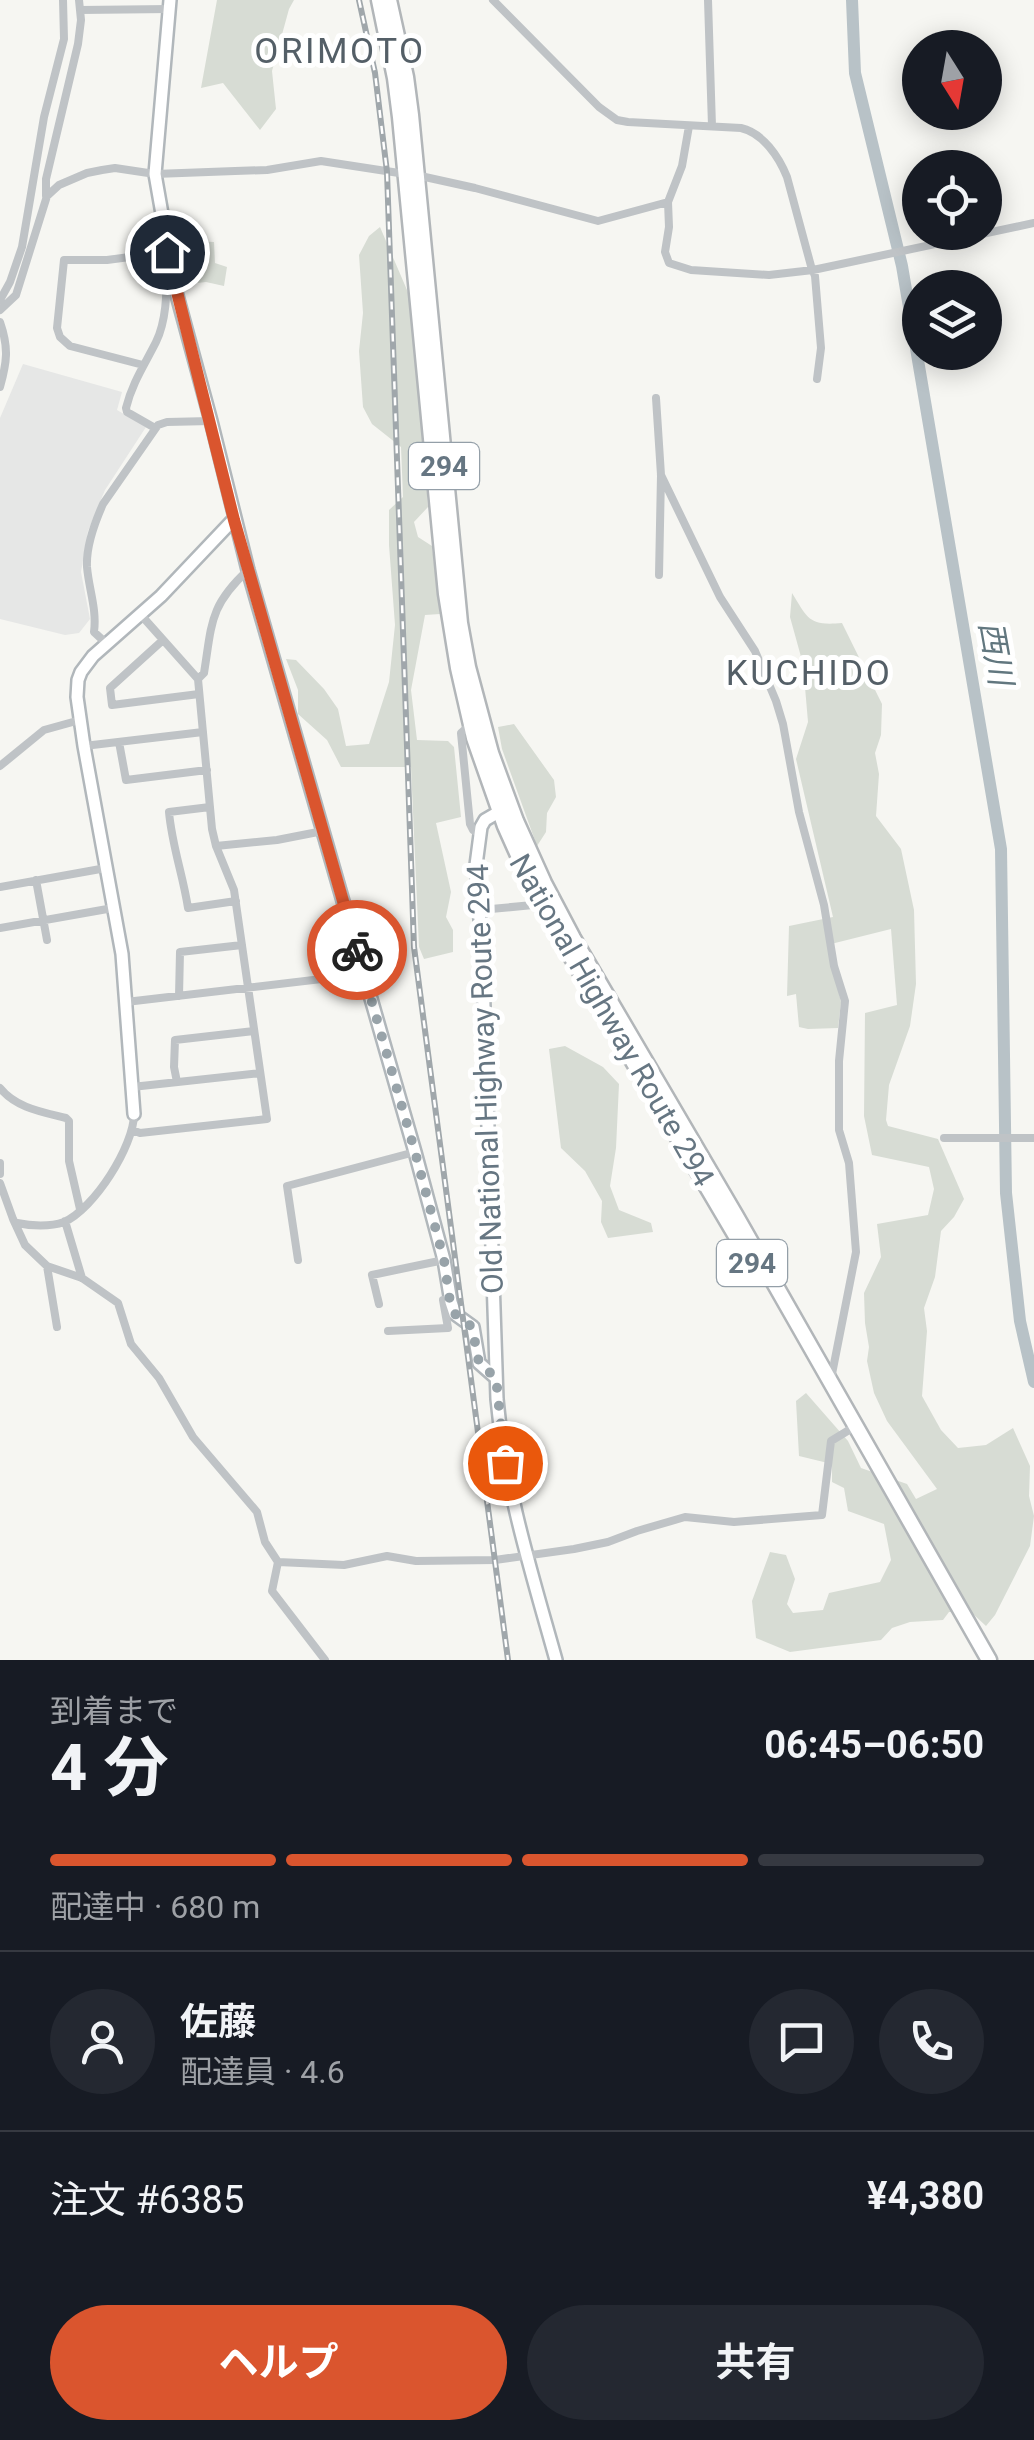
<!DOCTYPE html>
<html lang="ja">
<head>
<meta charset="utf-8">
<style>
	body { margin:0; font-family:Roboto,"Noto Sans JP",sans-serif; background:#242831; color:#f1f3f6; height:100vh; display:flex; flex-direction:column; font-size:38px; white-space:nowrap }
	* { box-sizing:border-box; margin:0 }
	p { font-size:32px; color:#9ea1a6 }
	.icon { flex:none; width:55px; height:55px; fill:none; stroke:currentColor; stroke-width:2; stroke-linecap:round; stroke-linejoin:round }
	.map { position:relative; height:1660px; overflow:hidden }
	.sheet { display:flex; flex-direction:column; background:#171b24; flex:1 }
	.sheet>* { flex:none }
	.needle { width:65px; rotate:169deg }
	.buttons { position:absolute; left:902px; top:30px; display:grid; gap:20px }
	.buttons a { display:grid; place-items:center; width:100px; height:100px; border-radius:50%; background:#171b24; box-shadow:0 5px 25px #0003; font-size:50px }
	.pin { position:absolute; display:grid; place-items:center; width:85px; height:85px; color:#fff; margin:-42px; border:5px solid #fff; border-radius:50%; box-shadow:0 2px 10px #0007 }
	.courier { position:absolute; display:grid; place-items:center; width:100px; height:100px; margin:-50px; border:8px solid #da552e; border-radius:50%; background:#fff; color:#222; box-shadow:0 2px 12px #0007 }
	.summary em { font-style:normal; font-weight:700 }
	.summary div { display:flex; flex-direction:column-reverse }
	.summary { display:flex; align-items:center; justify-content:space-between; height:170px; padding:0 50px }
	h1 { font-size:65px; font-weight:700; line-height:75px }
	.bar { display:grid; grid-template-columns:repeat(4,1fr); gap:15px 10px; align-content:center; height:120px; padding:0 50px }
	.bar i { height:12px; border-radius:8px; background:#363941 }
	.bar .on { background:#da552e }
	.bar p { grid-column:span 4 }
	.line { display:flex; align-items:center; gap:25px; padding:0 50px; border-top:2px solid #363941 }
	.line div { flex:1 }
	.round { display:grid; place-items:center; flex:none; width:105px; height:105px; border-radius:52px; background:#242831 }
	.button { display:flex; gap:20px; margin-top:auto; padding:20px 50px }
	.button a { flex:1; height:115px; border-radius:60px; background:#da552e; color:#fff; font-size:40px; font-weight:700; line-height:115px; text-align:center }
	.button a+a { background:#242831; color:#f1f3f6 }
	.map>svg:first-child { display:block }
</style>
</head>
<body>
<div class="map">
<svg width="1034" height="1660" viewBox="0 0 1034 1660">
	<rect width="100%" height="100%" fill="#f6f6f2"/>
	<path fill="#e6e7e6" d="M23 364 122 392 117 410 146 427 105 490 88 531 81 572 90 619 79 633 65 635 0 619V418Z"/>
	<path fill="#d7dcd4" d="M217 0H294L289 9 272 71 276 109 260 130 223 83 201 88Z
		M380 227 413 304 428 507 414 522 418 537 432 546 440 614 425 615 411 690 417 740 448 741 454 747 461 817 436 823 451 892 446 917 453 930V952L424 959 419 947 411 767H341L327 740 298 714V690L286 659 296 660 324 689 338 709 346 746 369 744 389 682 395 625 389 545V510L403 497 401 447 372 424 363 407 359 351 363 313 359 255 369 236Z
		M170 240 214 242 215 263 227 267 224 286 206 282 180 285Z
		M792 593C808 619 809 626 842 623L882 704 881 735 875 753 879 774 876 816 901 849 914 910 916 984 910 1026 889 1085 886 1120 888 1126 938 1139 964 1199 954 1217 941 1231 935 1277 924 1308 927 1331 922 1396 941 1430 958 1448 986 1445 1013 1428 1030 1466 1029 1496 1034 1516 1030 1546 995 1615 986 1626 972 1613 949 1612 943 1620 910 1622 892 1628 881 1640 790 1652 756 1638 752 1601 770 1552 786 1555 795 1579 787 1604 793 1613 823 1610 829 1593 880 1582 891 1560 884 1524 848 1511 844 1488 832 1482V1464L799 1456 796 1401 806 1393 848 1441 861 1468 907 1484 916 1499 937 1489 887 1421 874 1393 867 1361 869 1347 865 1323 864 1293 881 1257 877 1224 928 1215 934 1189 929 1167 872 1155 864 1116 865 1013 897 1005 891 929 827 945 841 1002 838 1028 808 1029 799 1027 796 994 787 996 789 926 833 917 796 759 808 722 803 664 790 617Z
		M514 724 554 780 556 797 547 813 546 832 537 846 502 749 498 727Z
		M565 1046 603 1067 619 1084 616 1148 610 1186 619 1210 651 1223 653 1232 608 1238 601 1222 602 1201 585 1171 561 1148 549 1049Z"/>
	<g fill="none" stroke-linecap="round" stroke-linejoin="round">
		<path stroke="#b8c2c7" stroke-width="12" d="M852 0 855 73 902 266 1001 849 1006 1193 1020 1321 1034 1382"/>
		<defs>
			<path id="secondary" d="M170 0 155 174 175 288 211 421 248 570 415 1152 444 1260 451 1302 455 1314 473 1327 479 1363 496 1378
				M504 809 485 820 481 827 476 865 482 947 497 1399C505 1489 532 1574 556 1660
				M134 1114 122 954 84 746 77 697 78 680 81 672 93 656 161 596 234 519"/>
			<path id="highway" d="M379 0 395 78 400 117 446 594 458 668 474 738 505 826 539 902 756 1270
				M389 0 406 77 411 115 460 623 468 667 491 753 516 821 544 883 573 938 736 1216 989 1660"/>
		</defs>
		<use href="#secondary" stroke="#b1b7bb" stroke-width="16"/>
		<use href="#highway" stroke="#b2b6b9" stroke-width="19"/>
		<path stroke="#bfc3c6" stroke-width="8" d="M493 0 599 107 617 120 628 122 741 128C763 133 779 157 787 177L811 266 815 276 821 348 817 379
			M708 0 712 126
			M80 10 170 9
			M689 126 682 166 668 202 669 227 665 252 669 263 691 270 769 275 813 270 1034 223
			M46 196V179L78 44 81 20 79 0
			M0 300 10 282 22 247 44 117 64 39 63 0
			M0 310 16 295 47 196 59 185 87 173 102 170 115 168 155 174 235 171 267 170 321 161 425 177 475 188 598 221 668 202
			M0 322C9 348 7 362 0 387
			M143 365 70 346 60 337 57 328 64 260H107L167 252
			M656 398 661 475 659 575
			M155 428 127 412 126 408C132 383 145 364 156 342 165 324 169 290 164 271L170 267
			M661 475 720 597 755 651 776 701 783 724 799 812 824 905 834 966 845 1001 839 1061V1130L849 1163 856 1252 831 1379
			M163 640 110 688 112 705 199 694
			M107 644 94 632C97 609 89 590 87 567 86 548 95 522 103 504L158 425 167 422 211 421
			M198 679 204 673C212 624 209 606 248 570
			M470 725 461 733 470 824 473 830 480 834
			M119 742 126 780 207 770
			M84 746 203 732
			M0 766 44 730 80 720
			M210 807 169 812C172 846 183 875 188 908L236 901
			M216 846 277 840 323 831
			M36 880 47 940
			M0 887 106 868
			M480 910 533 905 539 902
			M0 928 113 908
			M179 996 180 952 242 945
			M126 1002 364 974
			M177 1082 174 1067 175 1040 254 1031
			M132 1087 260 1073
			M0 1088C16 1108 42 1112 66 1118L69 1121V1161L80 1209
			M132 1130 140 1133 267 1119 234 890 216 846 212 829 198 679 141 615
			M944 1138H1034
			M0 1163V1174
			M0 1183 13 1219 25 1245 47 1266 82 1278 118 1303 131 1344 159 1378 193 1437 257 1512 265 1542 278 1562 272 1591 325 1660
			M65 1221 82 1278
			M17 1223C31 1226 50 1227 64 1222 94 1209 134 1146 134 1114
			M298 1260 287 1186 415 1152
			M47 1266 57 1327
			M379 1304 372 1275 444 1260
			M388 1331 448 1328 443 1300
			M278 1562 344 1565 387 1556 416 1561 495 1560 574 1549 608 1542 637 1531 685 1517 734 1522 822 1515 831 1441 849 1430"/>
		<use href="#secondary" stroke="#fff" stroke-width="11"/>
		<use href="#highway" stroke="#fff" stroke-width="14"/>
		<defs>
			<path id="rail" d="M359 0 375 73 387 172 414 947 508 1660"/>
		</defs>
		<use href="#rail" stroke="#a0a7ab" stroke-width="6"/>
		<use href="#rail" stroke="#fff" stroke-width="2.5" stroke-dasharray="8" stroke-linecap="butt"/>
	</g>
	<g fill="none" stroke-linecap="round" stroke-linejoin="round">
		<path stroke="#98a3a9" stroke-width="10" stroke-dasharray="0 18" d="M357 950 415 1152 444 1260 450 1302 455 1314 472 1327 479 1363 496 1378 505 1463"/>
		<path stroke="#da552e" stroke-width="12" d="M167 252 234 520 357 950"/>
	</g>
	<g text-anchor="middle" dominant-baseline="central" stroke-width="10" stroke-linejoin="round" paint-order="stroke">
		<g fill="#fff" stroke="#949fa8" stroke-width="2.5">
			<rect x="409" y="443" width="70" height="46" rx="8"/>
			<rect x="717" y="1240" width="70" height="46" rx="8"/>
		</g>
		<g font-size="28" font-weight="bold" fill="#667682">
			<text x="444" y="466">294</text>
			<text x="752" y="1263">294</text>
		</g>
		<g font-size="30" fill="#667682" stroke="#fff">
			<text transform="translate(612 1020) rotate(60)">National Highway Route 294</text>
			<text transform="translate(485 1079) rotate(-92)">Old National Highway Route 294</text>
		</g>
		<g font-size="32" font-style="italic" fill="#62777f" stroke="#fff">
			<text transform="translate(996 653) rotate(80)">西川</text>
		</g>
		<g font-size="35" letter-spacing="2.5" fill="#545f67" stroke="#fff">
			<text x="340" y="51">ORIMOTO</text>
			<text x="809" y="673">KUCHIDO</text>
		</g>
	</g>
</svg>
<div class="buttons">
<a><svg class="needle" viewBox="-14 -14 28 28"><path d="M0-13l5 13h-10z" fill="#e53935"/><path d="M0 13l5-13h-10z" fill="#9ea1a6"/></svg></a>
<a><svg class="icon" aria-label="locate" viewBox="0 0 24 24"><circle cx="12" cy="12" r="6"/><path d="M12 2v4M12 18v4M2 12h4M18 12h4"/></svg></a>
<a><svg class="icon" aria-label="layers" viewBox="0 0 24 24"><path d="M12 4l9 5-9 5-9-5zM3 14l9 5 9-5"/></svg></a>
</div>
<div class="pin" style="left:505px;top:1463px;background:#ea580c"><svg class="icon" aria-label="bag" viewBox="0 0 24 24"><path d="M5 8h14l-1 12H6zM9 8a3 3 0 0 1 6 0"/></svg></div>
<div class="pin" style="left:167px;top:252px;background:#1f2937"><svg class="icon" aria-label="home" viewBox="0 0 24 24"><path d="M3 11l9-7 9 7M6 9v11h12V9"/></svg></div>
<div class="courier" style="left:357px;top:950px"><svg class="icon" aria-label="bike" viewBox="0 0 24 24"><circle cx="6" cy="16" r="4"/><circle cx="18" cy="16" r="4"/><path d="M6 16l4-8h5l3 8M10 8l3 8H6M13 5h3"/></svg></div>
</div>
<section class="sheet">
<div class="summary"><div><h1>4 分</h1><p>到着まで</p></div><em>06:45–06:50</em></div>
<div class="bar"><i class="on"></i><i class="on"></i><i class="on"></i><i></i><p>配達中 · 680 m</p></div>
<div class="line" style="height:180px"><a class="round"><svg class="icon" aria-label="person" viewBox="0 0 24 24"><circle cx="12" cy="8" r="4"/><path d="M4 21q1-7 8-7t8 7"/></svg></a><div><b>佐藤</b><p>配達員 · 4.6</p></div><a class="round"><svg class="icon" aria-label="chat" viewBox="0 0 24 24"><path d="M4 5h16v11H9l-5 4z"/></svg></a><a class="round"><svg class="icon" aria-label="phone" viewBox="0 0 24 24"><path d="M5 4h4l2 5-3 2q2 4 5 5l2-3 5 2v4C11 20 4 13 5 4z"/></svg></a></div>
<div class="line" style="height:130px"><div>注文 #6385</div><b>¥4,380</b></div>
<div class="button"><a>ヘルプ</a><a>共有</a></div>
</section>
</body>
</html>
